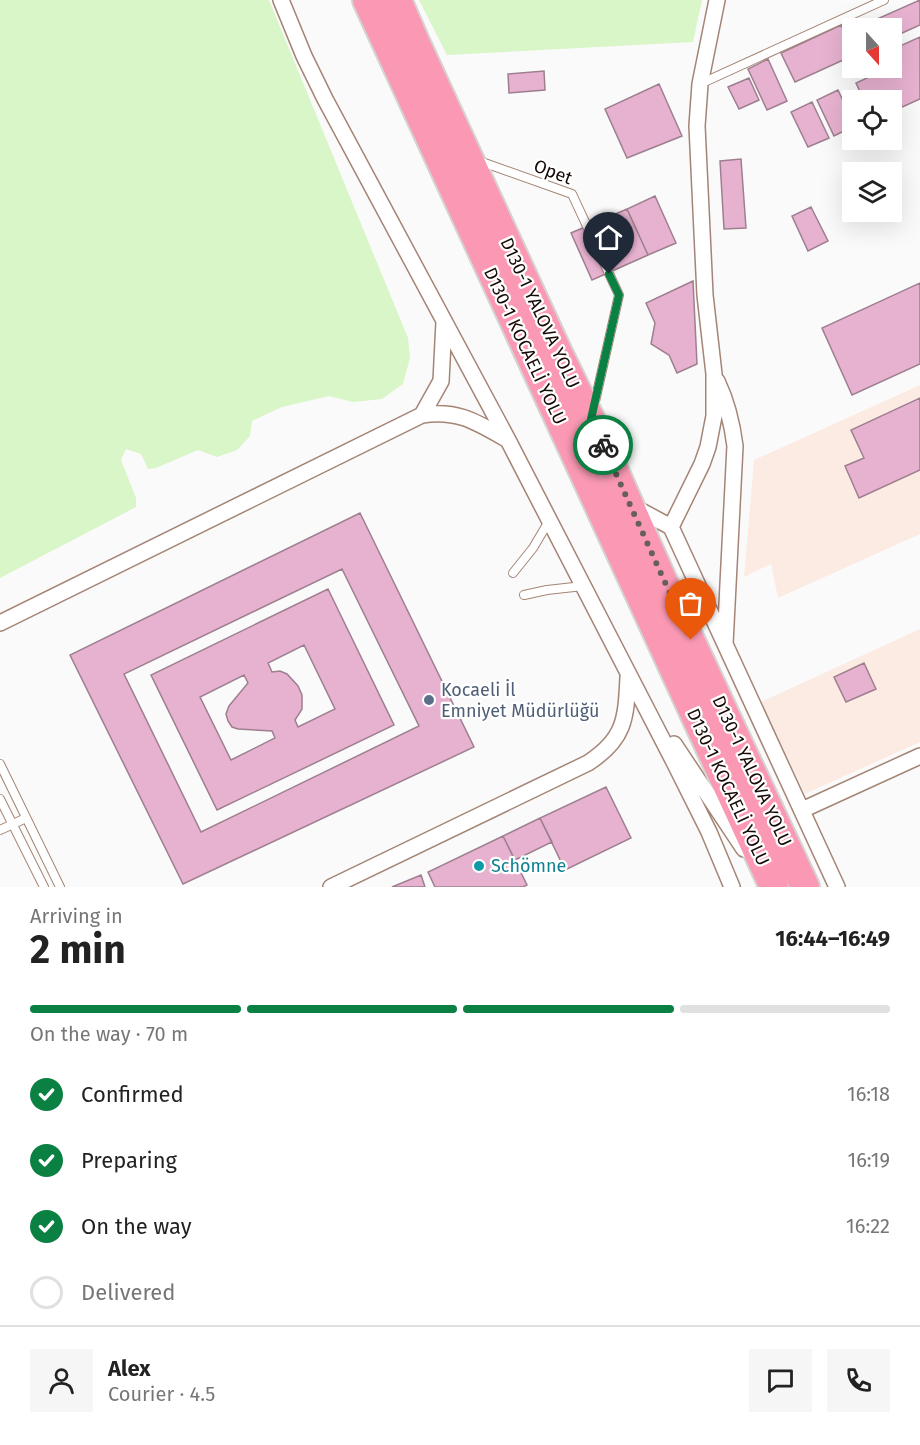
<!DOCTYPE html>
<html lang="en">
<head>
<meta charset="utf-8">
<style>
	body { margin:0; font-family:"Fira Sans",sans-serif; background:#f6f6f6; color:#222; height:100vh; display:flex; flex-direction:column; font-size:22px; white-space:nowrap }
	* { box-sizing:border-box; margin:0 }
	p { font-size:20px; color:#767676 }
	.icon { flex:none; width:33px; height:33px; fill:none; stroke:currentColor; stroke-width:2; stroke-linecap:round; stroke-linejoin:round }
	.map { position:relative; height:887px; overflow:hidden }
	.drawer { display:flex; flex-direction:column; background:#fff; flex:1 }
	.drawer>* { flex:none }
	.needle { width:39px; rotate:159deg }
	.buttons { position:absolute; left:842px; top:18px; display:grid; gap:12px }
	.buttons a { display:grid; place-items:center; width:60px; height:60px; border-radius:0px; background:#fff; box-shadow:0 6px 24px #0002; font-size:30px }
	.pin { position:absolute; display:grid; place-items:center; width:51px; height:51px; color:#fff; margin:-62px -26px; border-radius:50% 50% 50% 0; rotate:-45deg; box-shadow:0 0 6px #0007 }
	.pin .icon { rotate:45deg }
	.courier { position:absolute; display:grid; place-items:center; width:60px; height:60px; margin:-30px; border:4px solid #0b8043; border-radius:50%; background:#fff; color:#222; box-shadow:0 2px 8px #0007 }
	.summary em { font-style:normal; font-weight:700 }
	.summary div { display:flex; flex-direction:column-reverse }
	.summary { display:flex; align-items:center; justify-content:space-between; height:102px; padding:0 30px }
	h1 { font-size:39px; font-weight:700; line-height:45px }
	.bar { display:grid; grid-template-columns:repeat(4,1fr); gap:9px 6px; align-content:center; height:72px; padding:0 30px }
	.bar i { height:8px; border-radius:4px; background:#e0e0e0 }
	.bar .on { background:#0b8043 }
	.bar p { grid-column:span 4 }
	.line { display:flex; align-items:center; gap:15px; padding:0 30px; border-top:2px solid #e0e0e0 }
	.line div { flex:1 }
	.round { display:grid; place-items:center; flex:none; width:63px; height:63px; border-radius:0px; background:#f6f6f6 }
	ol { padding:0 30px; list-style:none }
	li { display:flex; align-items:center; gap:18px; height:66px }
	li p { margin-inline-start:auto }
	li .icon { padding:6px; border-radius:50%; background:#0b8043; color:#fff; stroke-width:4 }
	li:last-child { color:#767676 }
	li i { width:33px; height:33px; border:3px solid #e0e0e0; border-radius:50% }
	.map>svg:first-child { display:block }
</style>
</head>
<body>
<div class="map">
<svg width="920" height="887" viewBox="0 0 920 887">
	<rect width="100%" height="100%" fill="#fafafa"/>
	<path fill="#fcebe3" d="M920 385V534L778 598 771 564 744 577 754 460Z
		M920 629V742L805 794 761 702Z"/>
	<path fill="#d8f6c7" d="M0 0H269L408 338 410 358 403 384 382 399 353 402 329 396 282 407 252 421 250 436 237 450 217 457 198 450 156 468 148 469 141 454 126 449 121 460 136 498V507L0 578Z
		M419 0H702L693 42 447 55Z"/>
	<path fill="#e7b2d0" stroke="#9d7f8f" stroke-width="1.5" fill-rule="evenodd" d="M920 0V25L891 38V28H857Z
		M841 25 852 49V56L795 82 781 53Z
		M920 37V99L891 112V100H864L856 83 882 71 880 68H891V50Z
		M768 59 787 101 767 110 748 69Z
		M544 71 545 90 509 93 508 74Z
		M749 78 759 100 739 109 728 87Z
		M659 84 682 136 627 158 605 109Z
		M838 90 852 120V127L834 136 817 100Z
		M812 102 829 138 808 147 791 112Z
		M741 159 746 228 724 229 720 161Z
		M655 196 676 243 648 255 627 209Z
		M811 207 828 241 808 251 792 216Z
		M627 209 648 255 592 280 571 233Z
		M693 281 697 364 677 373 669 355 651 344 655 323 646 303Z
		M920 283V364L852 395 822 328Z
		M920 398V470L859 498 845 466 864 458 851 430Z
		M360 513 474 747 183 884 70 655ZM342 569 419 726 201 832 124 674Z
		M328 589 394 725 217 810 151 675ZM304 645 335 709 298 727 295 720 302 709V695L298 686 287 674 280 671 272 672 268 663ZM244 675 248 683 229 706 226 714 228 721 232 727 238 729 272 731 275 738 231 760 200 697Z
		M864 663 876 689 846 702 834 677Z
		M606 787 631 838 565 870 540 818Z
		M540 818 552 842 515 860 503 836Z
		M503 836 527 885 523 887H435L428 872Z
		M421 875 425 887H392Z"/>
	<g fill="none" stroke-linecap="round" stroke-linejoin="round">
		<defs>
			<path id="lane" d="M700 84 884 0
				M479 161 572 194 619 295 594 406
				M513 573 533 548 549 521
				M524 595 547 590 583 586
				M0 764 60 887
				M0 799 44 887
				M0 830 26 818"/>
			<path id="street" d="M281 0 304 56 325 99 508 440 674 762 709 832 732 887
				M717 381C727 402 732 422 735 446L725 644
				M422 415 441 381 444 322
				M632 506 671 527 837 887
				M671 527 702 464 708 447 714 416V374L705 295 697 126 700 84 717 0
				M0 623 422 415C458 409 478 423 508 440
				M674 744 744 849
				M802 810 920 756
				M331 887 588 763C625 739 626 719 628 677"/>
			<path id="highway" d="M367 0 774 887
				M397 0 416 44 558 353 601 441 664 584 805 887"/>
		</defs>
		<use href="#lane" stroke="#a48575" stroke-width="10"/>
		<use href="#street" stroke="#a48575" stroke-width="18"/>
		<use href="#highway" stroke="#d5d3d2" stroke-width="32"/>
		<use href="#lane" stroke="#fff" stroke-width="8"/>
		<use href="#street" stroke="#fff" stroke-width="15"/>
		<use href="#highway" stroke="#fb99b4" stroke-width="28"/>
	</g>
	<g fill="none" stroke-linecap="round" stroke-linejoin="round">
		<path stroke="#665f5b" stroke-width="6" stroke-dasharray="0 10.8" d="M603 445 691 640"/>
		<path stroke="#0b8043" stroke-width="8" d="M603 445 591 419 619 295 609 274"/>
	</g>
	<circle fill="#5c6f8a" stroke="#fff" stroke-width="2" cx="429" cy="700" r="6"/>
	<circle fill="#0f9aa8" stroke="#fff" stroke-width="2" cx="479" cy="866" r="6"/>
	<g text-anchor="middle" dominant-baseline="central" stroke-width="4.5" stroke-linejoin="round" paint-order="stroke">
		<g font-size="18" fill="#160b06" stroke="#fff">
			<text transform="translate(553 172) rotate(21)">Opet</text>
			<text transform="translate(540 313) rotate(65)">D130-1 YALOVA YOLU</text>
			<text transform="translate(525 346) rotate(65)">D130-1 KOCAELİ YOLU</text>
			<text transform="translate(752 771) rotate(65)">D130-1 YALOVA YOLU</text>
			<text transform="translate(728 787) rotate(65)">D130-1 KOCAELİ YOLU</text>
		</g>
		<g font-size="18" fill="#4e5e75" stroke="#fff" text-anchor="start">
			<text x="441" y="690">Kocaeli İl<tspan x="441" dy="21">Emniyet Müdürlüğü</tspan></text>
		</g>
		<g font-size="18" fill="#0d838f" stroke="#fff" text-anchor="start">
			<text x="491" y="866">Schömne</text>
		</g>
	</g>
</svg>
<div class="buttons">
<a><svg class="needle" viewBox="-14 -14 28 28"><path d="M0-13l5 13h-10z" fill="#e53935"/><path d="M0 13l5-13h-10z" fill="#767676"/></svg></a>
<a><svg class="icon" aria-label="locate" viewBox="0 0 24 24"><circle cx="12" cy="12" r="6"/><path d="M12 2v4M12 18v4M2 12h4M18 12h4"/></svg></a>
<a><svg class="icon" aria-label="layers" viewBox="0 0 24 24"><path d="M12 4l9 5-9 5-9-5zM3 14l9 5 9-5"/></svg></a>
</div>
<div class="pin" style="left:691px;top:640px;background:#ea580c"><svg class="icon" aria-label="bag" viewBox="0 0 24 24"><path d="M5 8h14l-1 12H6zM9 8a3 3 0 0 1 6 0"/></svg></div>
<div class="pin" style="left:609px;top:274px;background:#1f2937"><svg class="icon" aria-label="home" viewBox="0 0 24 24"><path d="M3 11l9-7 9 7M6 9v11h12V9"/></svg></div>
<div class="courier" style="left:603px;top:445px"><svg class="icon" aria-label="bike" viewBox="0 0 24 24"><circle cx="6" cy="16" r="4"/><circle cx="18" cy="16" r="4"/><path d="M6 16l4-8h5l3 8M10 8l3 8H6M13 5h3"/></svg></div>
</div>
<section class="drawer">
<div class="summary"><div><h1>2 min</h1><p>Arriving in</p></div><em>16:44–16:49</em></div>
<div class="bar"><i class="on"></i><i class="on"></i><i class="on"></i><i></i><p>On the way · 70 m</p></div>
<ol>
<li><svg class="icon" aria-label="check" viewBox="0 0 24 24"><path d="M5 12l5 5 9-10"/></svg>Confirmed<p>16:18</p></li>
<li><svg class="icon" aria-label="check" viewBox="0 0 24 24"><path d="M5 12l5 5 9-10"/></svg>Preparing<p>16:19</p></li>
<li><svg class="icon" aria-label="check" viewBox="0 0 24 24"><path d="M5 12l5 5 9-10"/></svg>On the way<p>16:22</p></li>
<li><i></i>Delivered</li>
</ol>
<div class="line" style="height:108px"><a class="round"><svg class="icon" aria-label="person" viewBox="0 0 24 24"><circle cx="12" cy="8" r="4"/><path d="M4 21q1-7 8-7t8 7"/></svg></a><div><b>Alex</b><p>Courier · 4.5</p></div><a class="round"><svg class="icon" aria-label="chat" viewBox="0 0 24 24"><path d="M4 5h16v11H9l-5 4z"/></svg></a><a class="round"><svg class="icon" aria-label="phone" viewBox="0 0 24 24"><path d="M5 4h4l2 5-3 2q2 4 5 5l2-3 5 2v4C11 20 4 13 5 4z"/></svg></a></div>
</section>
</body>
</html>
